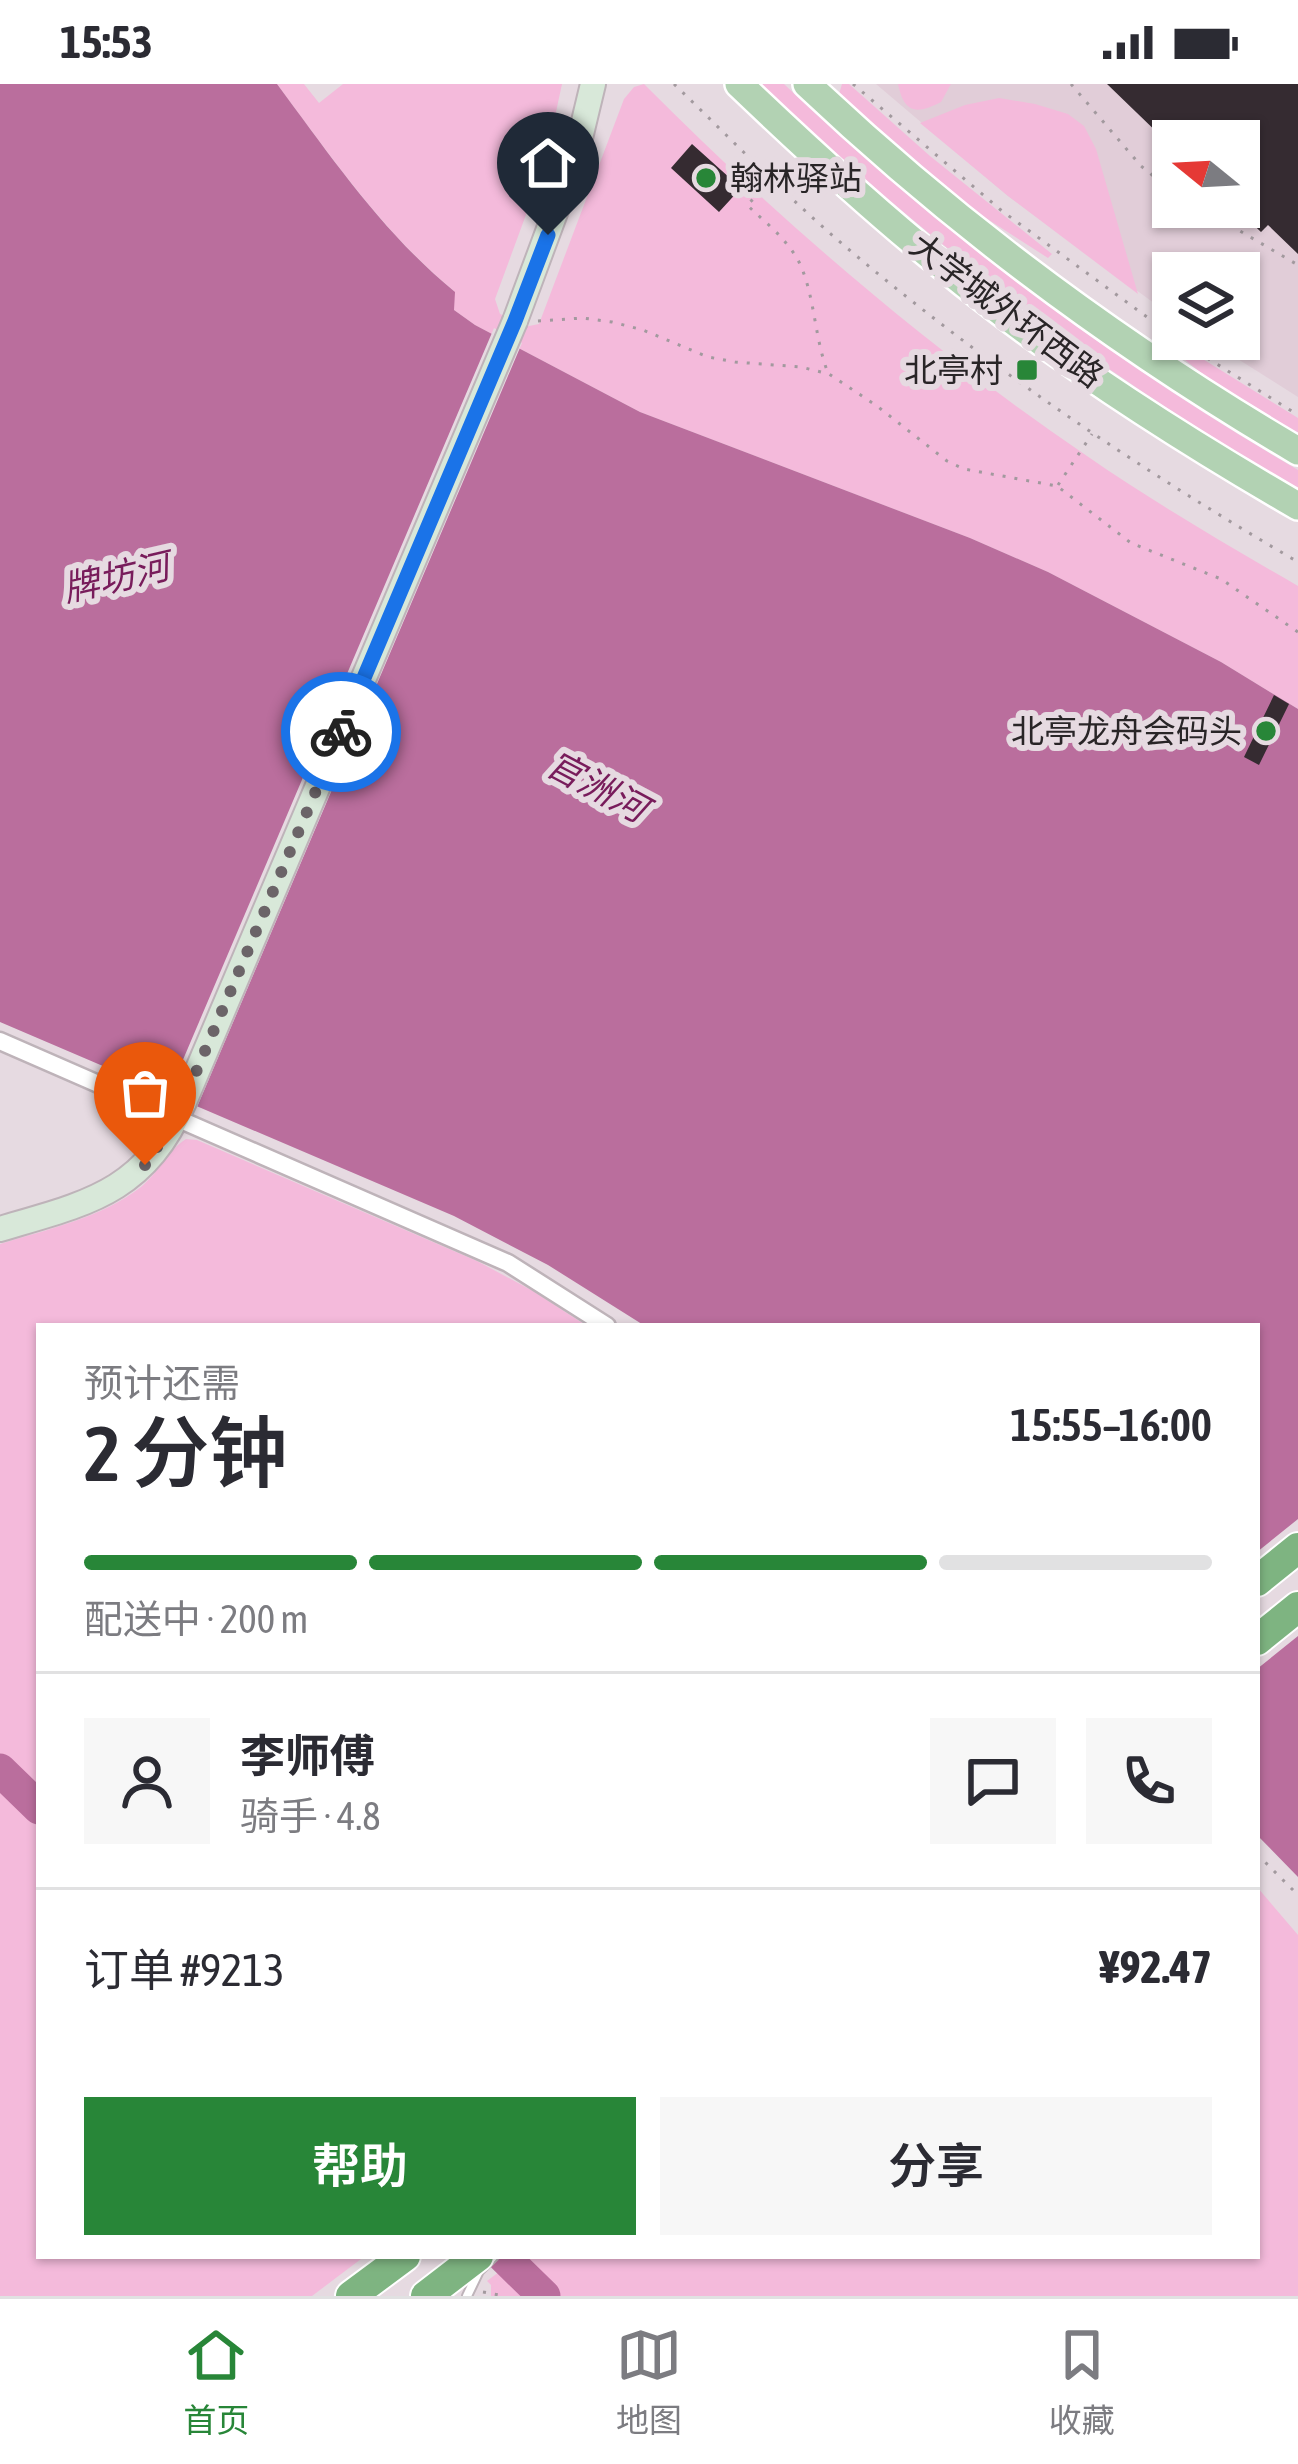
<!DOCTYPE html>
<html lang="zh">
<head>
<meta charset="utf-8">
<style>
	body { margin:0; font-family:"Asap Condensed","Noto Sans SC",sans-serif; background:#f7f7f7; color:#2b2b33; height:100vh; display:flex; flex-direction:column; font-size:45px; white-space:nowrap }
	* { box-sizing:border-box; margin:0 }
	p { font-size:39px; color:#7c7c81 }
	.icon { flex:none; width:66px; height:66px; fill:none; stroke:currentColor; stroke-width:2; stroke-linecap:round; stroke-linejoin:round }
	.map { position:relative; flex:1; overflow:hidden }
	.details { position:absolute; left:36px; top:1239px; width:1224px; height:936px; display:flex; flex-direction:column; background:#fff; border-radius:0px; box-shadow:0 3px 9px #0004 }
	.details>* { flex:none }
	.needle { width:78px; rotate:288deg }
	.controls { position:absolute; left:1152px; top:36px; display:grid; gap:24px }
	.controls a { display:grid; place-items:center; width:108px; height:108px; border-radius:0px; background:#fff; box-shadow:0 3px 9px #0004; font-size:60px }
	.pin { position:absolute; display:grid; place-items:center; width:102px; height:102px; color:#fff; margin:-123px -51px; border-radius:50% 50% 50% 0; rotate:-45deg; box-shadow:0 0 12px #0007 }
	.pin .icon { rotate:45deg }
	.courier { position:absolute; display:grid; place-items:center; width:120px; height:120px; margin:-60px; border:9px solid #1a73e8; border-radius:50%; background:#fff; color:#222; box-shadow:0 3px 15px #0007 }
	.headline em { font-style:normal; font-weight:600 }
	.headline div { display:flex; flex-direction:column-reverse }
	.headline { display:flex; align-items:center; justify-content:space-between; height:204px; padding:0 48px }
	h1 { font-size:78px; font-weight:600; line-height:90px }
	.bar { display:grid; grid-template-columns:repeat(4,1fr); gap:18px 12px; align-content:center; height:144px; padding:0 48px }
	.bar i { height:15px; border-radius:9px; background:#e1e1e2 }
	.bar .active { background:#288638 }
	.bar p { grid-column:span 4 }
	.line { display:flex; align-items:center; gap:30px; padding:0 48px; border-top:3px solid #e1e1e2 }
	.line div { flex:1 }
	.round { display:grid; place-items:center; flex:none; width:126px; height:126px; border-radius:0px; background:#f7f7f7 }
	.cta { display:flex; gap:24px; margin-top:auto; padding:24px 48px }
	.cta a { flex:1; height:138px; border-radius:0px; background:#288638; color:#fff; font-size:48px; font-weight:600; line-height:138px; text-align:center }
	.cta a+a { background:#f7f7f7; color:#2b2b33 }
	.status { display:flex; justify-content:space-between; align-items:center; height:84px; padding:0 60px; background:#fff; direction:ltr }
	.status svg { height:33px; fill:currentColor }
	.dock { display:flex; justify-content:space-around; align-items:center; height:168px; border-top:3px solid #e1e1e2; background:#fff; font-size:33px; color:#7c7c81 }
	.dock a { display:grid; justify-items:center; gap:6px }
	.dock .active { color:#288638 }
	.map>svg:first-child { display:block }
</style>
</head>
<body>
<div class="status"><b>15:53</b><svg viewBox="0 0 49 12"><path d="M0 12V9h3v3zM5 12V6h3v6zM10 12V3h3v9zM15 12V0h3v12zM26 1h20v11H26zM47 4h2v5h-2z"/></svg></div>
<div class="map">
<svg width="1298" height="2212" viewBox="0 0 1298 2212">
	<rect width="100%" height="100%" fill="#e6dae1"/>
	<path fill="#e1cdd8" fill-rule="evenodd" d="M876 0H1298V313L1206 255H1239V189H1173V233L1008 112ZM1173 57H1239V123H1173Z"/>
	<path fill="#f4badb" d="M277 0H304L319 19 343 0H562L545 79 495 215 500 230 529 242 539 240 624 15 634 3 644 0C780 137 927 263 1087 372 1155 419 1227 461 1298 502V625L1221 578 1048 488 970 454 640 328 475 241 454 226V207C383 148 332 74 277 0Z
		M761 0H784C940 149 1112 277 1298 386V405C1103 291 923 156 761 0Z
		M842 0H849L930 72 1052 170 1048 174 975 127 839 10Z
		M898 0H951L941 18C916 31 904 29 898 0Z
		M999 14 1035 20 1068 30 1084 42 1096 65 1138 210 1008 112 920 39 965 21Z
		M1185 264 1298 334V350L1210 296 1179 271Z
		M186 1055 197 1056 477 1177 533 1207 587 1242H39V2172H365L312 2212H0V1160C48 1145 101 1134 141 1103 158 1089 168 1066 186 1055Z
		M1257 1803 1298 1851V2212H491V2201L487 2197 520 2172H1257Z"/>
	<path fill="#ba6e9d" d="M0 0H277C332 74 383 149 455 208L454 226 475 241 640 328 970 454 1048 488 1221 578 1298 625V1793L1257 1751V1242H645L548 1181 454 1132 0 938Z"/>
	<path fill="#e6dae1" d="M494 244 522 259 197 1023 168 1011Z
		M1298 1435V1552L1257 1585V1468Z"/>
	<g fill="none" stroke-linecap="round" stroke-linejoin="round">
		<path stroke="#ba6e9d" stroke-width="33" d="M0 1686 39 1724
			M503 2172 544 2212"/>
	</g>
	<path fill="#352b31" d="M1107 0H1298V170L1268 141 1261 148 1239 127V57H1166Z
		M692 60 741 104 719 128 671 84Z
		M1274 611 1289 620 1259 681 1244 673Z"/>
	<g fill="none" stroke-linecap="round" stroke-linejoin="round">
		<defs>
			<path id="lane" d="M467 2212 479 2187 494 2172"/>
			<path id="street" d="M0 957 508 1179 607 1242"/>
			<path id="secondary" d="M515 237 575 75 593 0
				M0 1145C88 1119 144 1109 184 1018"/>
			<path id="primary" d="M739 0C805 63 872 125 943 182 1053 273 1175 351 1298 422
				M807 0C956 141 1121 263 1298 367"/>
			<path id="highway" d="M1257 1497 1298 1464
				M1257 1556 1298 1523
				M351 2212 405 2172
				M426 2212 478 2172"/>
		</defs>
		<use href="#lane" stroke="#beb3b9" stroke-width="12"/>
		<use href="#street" stroke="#beb3b9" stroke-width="21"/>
		<use href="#secondary" stroke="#beb3b9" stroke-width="28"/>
		<use href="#primary" stroke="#fff" stroke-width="32"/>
		<use href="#highway" stroke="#fff" stroke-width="34"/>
		<path stroke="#a2999e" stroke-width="3" stroke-dasharray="3 9" stroke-linecap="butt" d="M674 0C731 55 787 113 847 164 988 283 1139 385 1298 478
			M853 0 1002 127 1173 252
			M1071 0 1141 82 1173 108
			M770 99 747 121C765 138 787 155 799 178 815 211 814 253 828 289
			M1199 123 1298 181
			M538 237 583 234 612 238 643 246 708 273 735 278 801 283 829 290 877 322 947 377 964 385 1057 402 1131 459 1221 495 1298 548
			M1177 255 1298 331
			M1058 401 1092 350
			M1257 1770 1298 1811
			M483 2208 504 2212"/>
		<use href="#lane" stroke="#fff" stroke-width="8"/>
		<use href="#street" stroke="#fff" stroke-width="16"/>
		<use href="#secondary" stroke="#d8e8d9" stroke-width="24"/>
		<use href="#primary" stroke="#b2d2b3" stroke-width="27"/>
		<use href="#highway" stroke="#7eb481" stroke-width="30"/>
		<defs>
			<path id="secondary-bridge" d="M184 1018 515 237"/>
		</defs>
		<use href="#secondary-bridge" stroke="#beb3b9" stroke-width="28" stroke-linecap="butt"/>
		<use href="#secondary-bridge" stroke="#d8e8d9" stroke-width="24"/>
	</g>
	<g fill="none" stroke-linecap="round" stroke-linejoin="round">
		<path stroke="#6b6468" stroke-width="12" stroke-dasharray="0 21.6" d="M145 1081 176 1035 341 648"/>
		<path stroke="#1a73e8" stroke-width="15" d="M341 648 515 237 548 151"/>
	</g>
	<g fill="#288638" stroke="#e6dae1" stroke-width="4.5">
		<circle cx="706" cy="94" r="12"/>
		<rect x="1015" y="274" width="24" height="24" rx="6"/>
		<circle cx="1266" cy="647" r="12"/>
	</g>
	<g text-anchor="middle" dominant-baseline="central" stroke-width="12" stroke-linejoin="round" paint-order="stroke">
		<g font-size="33" fill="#292527" stroke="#e6dae1" text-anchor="end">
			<text x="730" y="94" text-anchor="start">翰林驿站</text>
			<text x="1003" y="286">北亭村</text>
			<text x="1242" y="647">北亭龙舟会码头</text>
		</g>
		<g font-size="33" fill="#292527" stroke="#e6dae1">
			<text transform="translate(1007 226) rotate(37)">大学城外环西路</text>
		</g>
		<g font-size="36" font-style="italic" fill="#781c5b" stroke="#e6dae1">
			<text transform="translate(116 493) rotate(-13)">牌坊河</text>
			<text transform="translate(597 702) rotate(28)">官洲河</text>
		</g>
	</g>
</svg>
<div class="controls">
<a><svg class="needle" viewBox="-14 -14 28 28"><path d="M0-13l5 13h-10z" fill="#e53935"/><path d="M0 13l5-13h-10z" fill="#7c7c81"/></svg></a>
<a><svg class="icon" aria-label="layers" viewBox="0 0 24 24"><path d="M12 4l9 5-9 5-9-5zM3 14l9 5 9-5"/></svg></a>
</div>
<div class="pin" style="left:145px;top:1081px;background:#ea580c"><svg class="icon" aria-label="bag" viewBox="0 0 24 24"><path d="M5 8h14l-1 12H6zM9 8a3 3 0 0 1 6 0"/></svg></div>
<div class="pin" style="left:548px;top:151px;background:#1f2937"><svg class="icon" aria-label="home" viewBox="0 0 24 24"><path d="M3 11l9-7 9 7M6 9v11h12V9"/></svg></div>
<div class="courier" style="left:341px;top:648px"><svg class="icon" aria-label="bike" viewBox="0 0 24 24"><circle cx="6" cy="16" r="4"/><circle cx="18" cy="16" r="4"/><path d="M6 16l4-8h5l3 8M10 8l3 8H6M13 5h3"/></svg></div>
<section class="details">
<div class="headline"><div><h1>2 分钟</h1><p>预计还需</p></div><em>15:55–16:00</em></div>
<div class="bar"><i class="active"></i><i class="active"></i><i class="active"></i><i></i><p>配送中 · 200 m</p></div>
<div class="line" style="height:216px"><a class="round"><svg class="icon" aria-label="person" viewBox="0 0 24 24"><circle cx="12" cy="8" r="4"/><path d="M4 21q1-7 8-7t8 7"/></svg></a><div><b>李师傅</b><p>骑手 · 4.8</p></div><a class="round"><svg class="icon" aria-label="chat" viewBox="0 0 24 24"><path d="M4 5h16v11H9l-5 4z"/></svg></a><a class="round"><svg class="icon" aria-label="phone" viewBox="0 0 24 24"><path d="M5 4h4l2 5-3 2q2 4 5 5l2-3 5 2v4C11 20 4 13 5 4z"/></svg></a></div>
<div class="line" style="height:156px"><div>订单 #9213</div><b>¥92.47</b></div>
<div class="cta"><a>帮助</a><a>分享</a></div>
</section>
</div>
<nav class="dock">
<a class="active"><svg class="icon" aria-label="home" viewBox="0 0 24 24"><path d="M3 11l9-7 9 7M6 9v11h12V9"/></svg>首页</a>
<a><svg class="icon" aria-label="map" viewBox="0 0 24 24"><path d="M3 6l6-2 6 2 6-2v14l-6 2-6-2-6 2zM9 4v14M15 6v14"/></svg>地图</a>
<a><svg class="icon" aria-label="saved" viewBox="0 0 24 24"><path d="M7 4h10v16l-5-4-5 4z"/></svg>收藏</a>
</nav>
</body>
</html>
